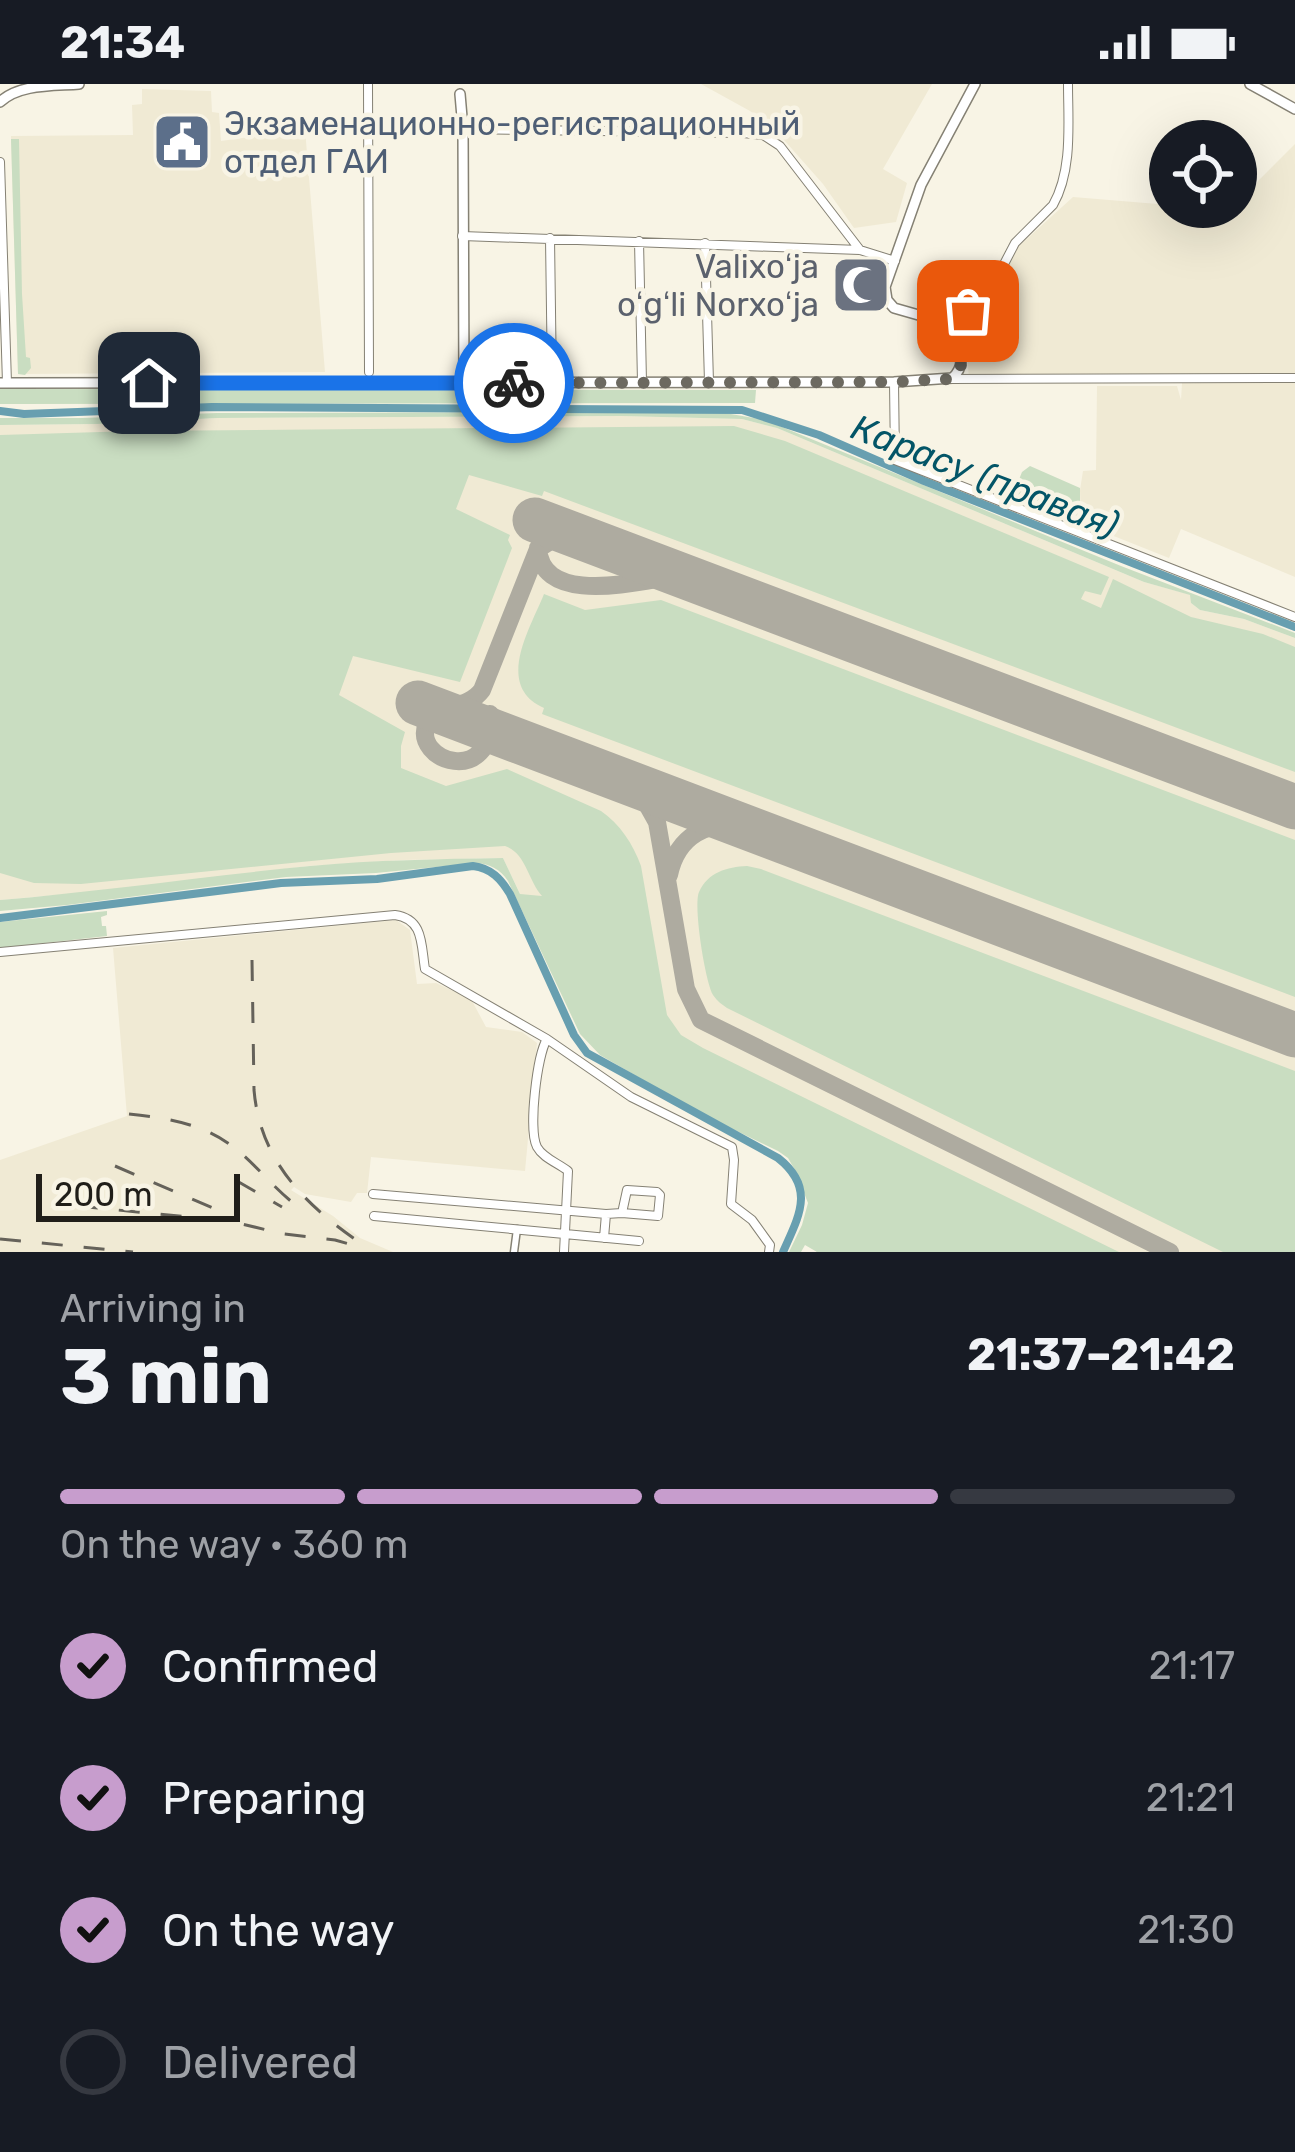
<!DOCTYPE html>
<html lang="en">
<head>
<meta charset="utf-8">
<style>
	body { margin:0; font-family:Rubik,sans-serif; background:#20242c; color:#f1f3f6; height:100vh; display:flex; flex-direction:column; font-size:45px; white-space:nowrap }
	* { box-sizing:border-box; margin:0 }
	p { font-size:39px; color:#9ea1a6 }
	.icon { flex:none; width:66px; height:66px; fill:none; stroke:currentColor; stroke-width:2; stroke-linecap:round; stroke-linejoin:round }
	.map { position:relative; height:1168px; overflow:hidden }
	.panel { display:flex; flex-direction:column; background:#171b24; flex:1 }
	.panel>* { flex:none }
	.fabs { position:absolute; left:1149px; top:36px; display:grid; gap:24px }
	.fabs a { display:grid; place-items:center; width:108px; height:108px; border-radius:50%; background:#171b24; box-shadow:0 12px 48px #0002; font-size:60px }
	.scale { position:absolute; left:36px; bottom:30px; width:204px; box-sizing:border-box; padding-left:12px; border:6px solid #201e19; border-top:0; font-size:33px; line-height:42px; white-space:nowrap; color:#201e19; -webkit-text-stroke:9px #f8f4e5; paint-order:stroke }
	.pin { position:absolute; display:grid; place-items:center; width:102px; height:102px; color:#fff; margin:-51px; border-radius:24px; box-shadow:0 6px 18px #0006 }
	.courier { position:absolute; display:grid; place-items:center; width:120px; height:120px; margin:-60px; border:9px solid #1a73e8; border-radius:50%; background:#fff; color:#222; box-shadow:0 3px 15px #0007 }
	.overview em { font-style:normal; font-weight:700 }
	.overview div { display:flex; flex-direction:column-reverse }
	.overview { display:flex; align-items:center; justify-content:space-between; height:204px; padding:0 60px }
	h1 { font-size:78px; font-weight:700; line-height:90px }
	.bar { display:grid; grid-template-columns:repeat(4,1fr); gap:18px 12px; align-content:center; height:144px; padding:0 60px }
	.bar i { height:15px; border-radius:9px; background:#363941 }
	.bar .on { background:#c79dcd }
	.bar p { grid-column:span 4 }
	ol { padding:0 60px; list-style:none }
	li { display:flex; align-items:center; gap:36px; height:132px }
	li p { margin-inline-start:auto }
	li .icon { padding:12px; border-radius:50%; background:#c79dcd; color:#111; stroke-width:4 }
	li:last-child { color:#9ea1a6 }
	li i { width:66px; height:66px; border:6px solid #363941; border-radius:50% }
	.status { display:flex; justify-content:space-between; align-items:center; height:84px; padding:0 60px; background:#171b24; direction:ltr }
	.status svg { height:33px; fill:currentColor }
	.map>svg:first-child { display:block }
</style>
</head>
<body>
<div class="status"><b>21:34</b><svg viewBox="0 0 49 12"><path d="M0 12V9h3v3zM5 12V6h3v6zM10 12V3h3v9zM15 12V0h3v12zM26 1h20v11H26zM47 4h2v5h-2z"/></svg></div>
<div class="map">
<svg width="1295" height="1168" viewBox="0 0 1295 1168">
	<rect width="100%" height="100%" fill="#f8f4e5"/>
	<path fill="#f0ead4" d="M701 0H932L883 85 907 99 896 138 854 144 823 100 777 48 750 27Z
		M142 5 211 7 212 28 219 29 221 57 305 45 325 288 18 290 11 52 133 51 132 21 142 20Z
		M1295 60V493L1181 445 1169 474 1081 439 1080 406 1083 387 1096 386 1097 302H1177L1181 316 1182 299H969L966 244 992 211 1008 172 1073 113 1242 127 1258 97Z
		M621 332 742 335 777 344 1144 498 1191 511V519L1200 526 1244 535 1295 554V1168H816L821 1126 800 1069 579 933 503 774 403 776 309 782 103 807 0 816V341L97 340 217 334Z
		M396 836 410 846 417 900 436 899 471 915 486 943 522 948 537 959 525 1087 371 1073 367 1109H357L351 1118 305 1110 294 1103 291 1106 333 1132 360 1154 393 1168H0V1076L127 1032 113 864Z"/>
	<path fill="#c9ddc1" d="M11 55H19L22 210 26 273 30 274 31 284 25 291 18 290Z
		M0 305 756 306 755 319 0 320Z
		M621 328 725 329 765 336 1121 482 1295 549V554L1244 535 1200 526 1191 519 1190 511 1144 498 777 344 742 335 621 332 217 334 97 340 0 341V334H82L217 329Z
		M734 342 785 357 1109 493 1101 511 1085 507 1081 515 1101 524 1113 495 1191 533 1263 550 1295 563V688L544 407 542 412 469 391 456 425 510 451 508 456 512 464 460 598 353 572 339 611 405 648 401 662V684L446 702 507 685 601 727C620 740 633 760 641 782L667 931 681 951 703 964 1119 1168H817L805 1161 801 1168H789L802 1141 808 1119 795 1086 788 1074 778 1067 704 1031 600 971 580 950 508 797C500 785 490 780 476 779L376 789 286 793 67 821 0 827V816C104 807 207 792 310 782 375 776 439 775 503 774L520 810 542 812C528 796 526 769 505 762L391 769 81 800 34 799 0 789V351L134 347Z
		M1030 382 1080 404V446L1010 418 1022 388Z
		M544 510 585 526 661 516 1295 756V913L542 630 544 624C494 602 530 545 544 510Z
		M747 782 761 785 1295 987V1168H1223L727 924C720 919 718 918 713 911 705 897 693 821 699 808 708 788 727 783 747 782Z
		M107 827V831L101 833 102 842H106L107 852 0 864V838Z"/>
	<g fill="none" stroke-linecap="round" stroke-linejoin="round">
		<path stroke="#689fb0" stroke-width="8" d="M0 327 24 330 212 323 742 326 819 351 924 397 1295 543
			M0 834 281 799 377 795 473 782C491 784 501 795 510 810L574 951 587 969 778 1074C816 1104 799 1132 783 1168"/>
		<path stroke="#aeaba0" stroke-width="18" d="M571 440 584 446 600 461
			M538 464C542 523 638 497 676 492L691 495
			M490 630C495 704 411 678 427 639 436 619 467 627 482 606L538 465 555 454 577 452
			M491 631 504 648 526 660
			M613 693 643 713 657 738 686 905 701 936 1170 1168
			M669 791C677 752 708 735 745 743"/>
		<path stroke="#aeaba0" stroke-width="45" d="M535 436 1295 723
			M418 619 1295 951"/>
		<defs>
			<path id="pedestrian" d="M514 1168 517 1145"/>
			<path id="minor" d="M368 0 369 288
				M463 45 743 49 763 51 780 62 860 166
				M0 78 7 299
				M462 152 860 166 895 177
				M550 154 552 299
				M639 157 642 298
				M705 159 709 298
				M957 242 967 227 990 207 1015 159 1053 121C1073 86 1068 38 1068 0
				M949 295 1295 294
				M894 298 895 376 1295 533
				M0 868 395 831C424 835 421 861 425 885L547 955C537 971 528 1046 537 1063 543 1074 558 1079 568 1087L564 1168
				M547 955 631 1013 732 1063 734 1076 731 1120 752 1136 770 1161 769 1168
				M373 1110 606 1130 622 1129 658 1132 660 1111 657 1108 627 1106 622 1129
				M374 1132 639 1157
				M604 1154 606 1130"/>
			<path id="tertiary" d="M1250 0 1295 25
				M460 10 463 45 464 300
				M0 18C19 0 52 2 79 0
				M0 299 894 298 952 294C968 282 959 259 957 242L894 224 887 216 885 203 921 101 975 0"/>
		</defs>
		<use href="#pedestrian" stroke="#858174" stroke-width="9"/>
		<use href="#minor" stroke="#858174" stroke-width="10"/>
		<use href="#tertiary" stroke="#858174" stroke-width="12"/>
		<use href="#pedestrian" stroke="#fff" stroke-width="6"/>
		<use href="#minor" stroke="#fff" stroke-width="8"/>
		<use href="#tertiary" stroke="#fff" stroke-width="9"/>
		<path stroke="#65625a" stroke-width="3" stroke-dasharray="21 21" stroke-linecap="butt" d="M252 876 254 1006C260 1077 306 1122 362 1160
			M129 1030C168 1034 205 1040 236 1065 256 1081 272 1102 292 1118
			M115 1082 227 1130
			M237 1097 282 1123
			M77 1122 229 1137 284 1150 335 1156 356 1162
			M0 1155 133 1168"/>
	</g>
	<g fill="none" stroke-linecap="round" stroke-linejoin="round">
		<path stroke="#6c6960" stroke-width="12" stroke-dasharray="0 21.6" d="M514 299 894 298 949 295C977 279 946 256 968 227"/>
		<path stroke="#1a73e8" stroke-width="15" d="M149 299H514"/>
	</g>
	<defs>
		<symbol id="civic-square" viewBox="-11 -11 22 22"><rect x="-9" y="-9" width="18" height="18" rx="4" fill="#5c6f8a" stroke="#f8f4e5"/><path d="M-.6-6.5H3V-4.5H.6V-3L4-1V1h2V6H-6V1h2V-1L-.6-3ZM-1.2 2.5V6h2.4V2.5Z" fill="#fff"/></symbol>
		<symbol id="mosque-square" viewBox="-11 -11 22 22"><rect x="-9" y="-9" width="18" height="18" rx="4" fill="#6b7280" stroke="#f8f4e5"/><path d="M3.5-4.9A6 6 0 1 0 3.5 4.9A5 5 0 1 1 3.5-4.9Z" fill="#fff"/></symbol>
	</defs>
	<g fill-rule="evenodd">
		<use href="#civic-square" x="149" y="25" width="66" height="66"/>
		<use href="#mosque-square" x="828" y="168" width="66" height="66"/>
	</g>
	<g text-anchor="middle" dominant-baseline="central" stroke-width="9" stroke-linejoin="round" paint-order="stroke">
		<g font-size="33" fill="#4e5e75" stroke="#f8f4e5" text-anchor="start">
			<text x="224" y="39">Экзаменационно-регистрационный<tspan x="224" dy="38">отдел ГАИ</tspan></text>
		</g>
		<g font-size="33" fill="#5b616d" stroke="#f8f4e5" text-anchor="end">
			<text x="819" y="182">Valixoʻja<tspan x="819" dy="38">oʻgʻli Norxoʻja</tspan></text>
		</g>
		<g font-size="36" font-style="italic" fill="#035567" stroke="#f8f4e5">
			<text transform="translate(985 392) rotate(21)">Карасу (правая)</text>
		</g>
	</g>
</svg>
<div class="fabs">
<a><svg class="icon" aria-label="locate" viewBox="0 0 24 24"><circle cx="12" cy="12" r="6"/><path d="M12 2v4M12 18v4M2 12h4M18 12h4"/></svg></a>
</div>
<div class="scale">200 m</div>
<div class="pin" style="left:968px;top:227px;background:#ea580c"><svg class="icon" aria-label="bag" viewBox="0 0 24 24"><path d="M5 8h14l-1 12H6zM9 8a3 3 0 0 1 6 0"/></svg></div>
<div class="pin" style="left:149px;top:299px;background:#1f2937"><svg class="icon" aria-label="home" viewBox="0 0 24 24"><path d="M3 11l9-7 9 7M6 9v11h12V9"/></svg></div>
<div class="courier" style="left:514px;top:299px"><svg class="icon" aria-label="bike" viewBox="0 0 24 24"><circle cx="6" cy="16" r="4"/><circle cx="18" cy="16" r="4"/><path d="M6 16l4-8h5l3 8M10 8l3 8H6M13 5h3"/></svg></div>
</div>
<section class="panel">
<div class="overview"><div><h1>3 min</h1><p>Arriving in</p></div><em>21:37–21:42</em></div>
<div class="bar"><i class="on"></i><i class="on"></i><i class="on"></i><i></i><p>On the way · 360 m</p></div>
<ol>
<li><svg class="icon" aria-label="check" viewBox="0 0 24 24"><path d="M5 12l5 5 9-10"/></svg>Confirmed<p>21:17</p></li>
<li><svg class="icon" aria-label="check" viewBox="0 0 24 24"><path d="M5 12l5 5 9-10"/></svg>Preparing<p>21:21</p></li>
<li><svg class="icon" aria-label="check" viewBox="0 0 24 24"><path d="M5 12l5 5 9-10"/></svg>On the way<p>21:30</p></li>
<li><i></i>Delivered</li>
</ol>
</section>
</body>
</html>
